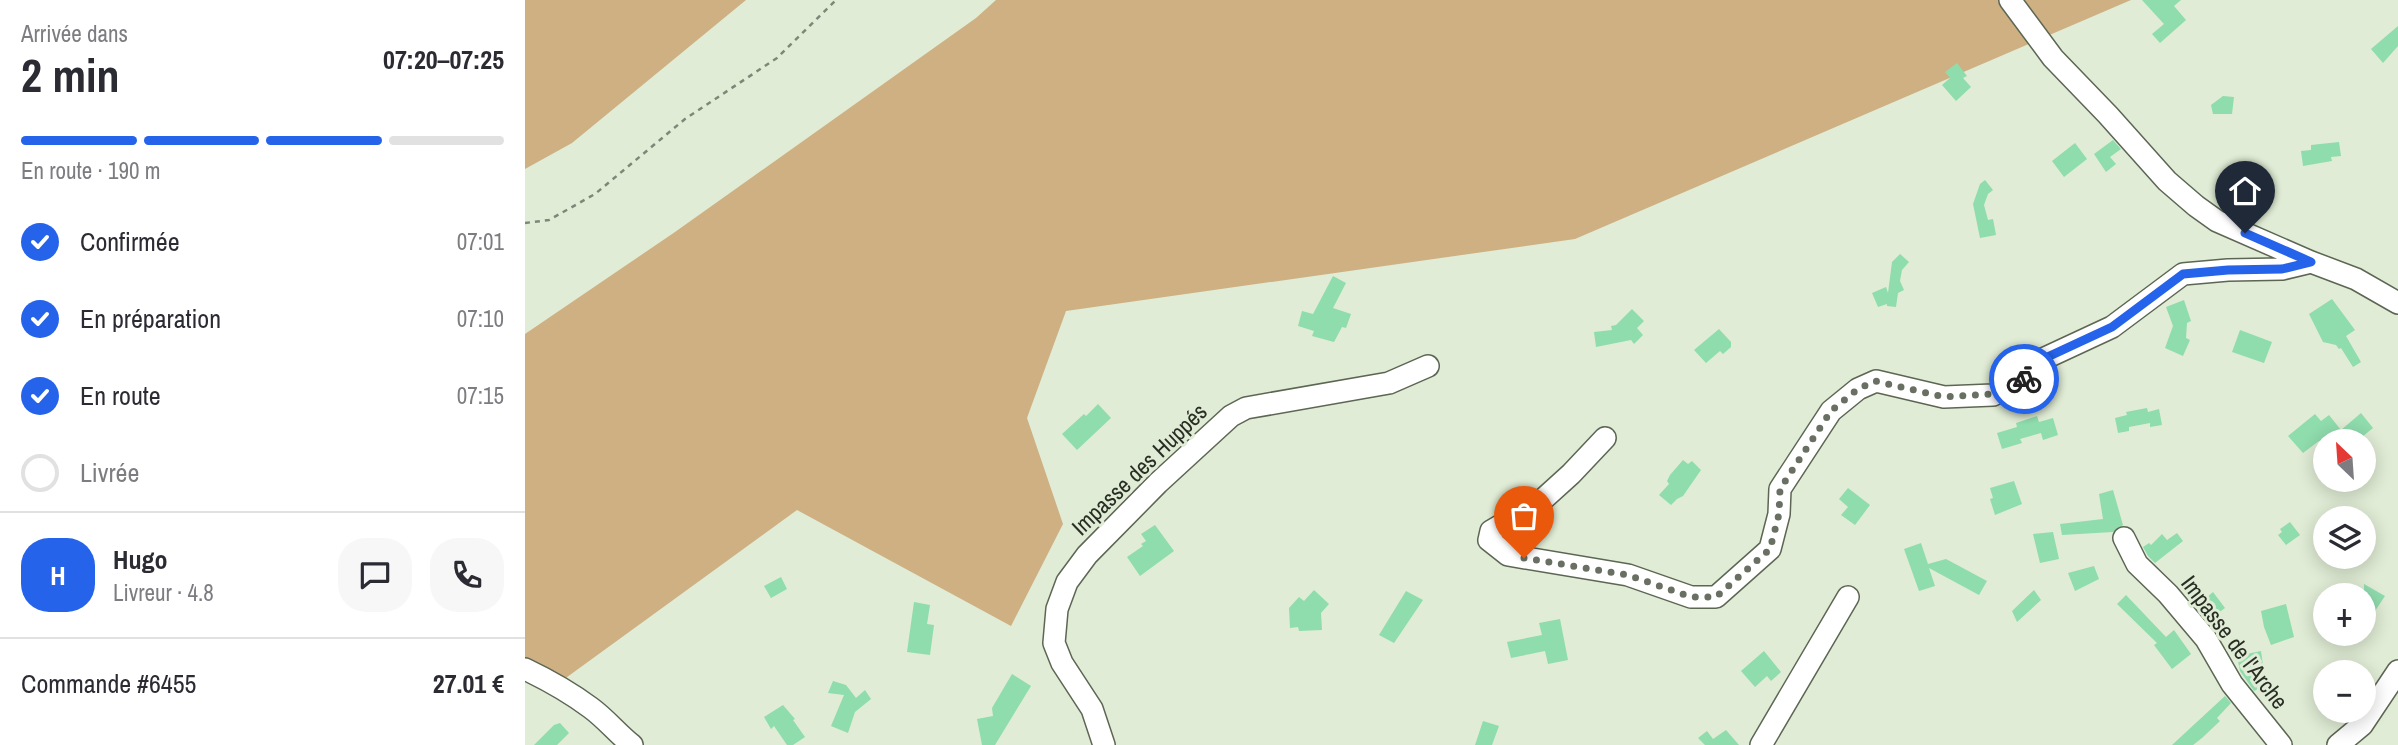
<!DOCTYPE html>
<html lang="fr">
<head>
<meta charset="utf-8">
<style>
	body { margin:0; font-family:"Archivo Narrow",sans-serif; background:#f7f7f7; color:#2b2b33; height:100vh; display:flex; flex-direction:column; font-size:26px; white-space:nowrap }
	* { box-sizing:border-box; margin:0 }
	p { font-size:23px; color:#7c7c81 }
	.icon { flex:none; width:38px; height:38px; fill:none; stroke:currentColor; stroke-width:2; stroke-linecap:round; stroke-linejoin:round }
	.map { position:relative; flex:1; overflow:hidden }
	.panel { display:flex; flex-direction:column; background:#fff; width:525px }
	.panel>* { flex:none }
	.needle { width:46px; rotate:335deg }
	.tools { position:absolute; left:1788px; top:429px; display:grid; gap:14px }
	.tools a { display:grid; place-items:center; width:63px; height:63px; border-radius:50%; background:#fff; box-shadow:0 4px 18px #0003; font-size:35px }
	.pin { position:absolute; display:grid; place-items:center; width:60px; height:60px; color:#fff; margin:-72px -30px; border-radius:50% 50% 50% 0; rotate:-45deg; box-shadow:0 0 7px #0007 }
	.pin .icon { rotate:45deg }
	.courier { position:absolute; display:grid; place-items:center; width:70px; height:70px; margin:-35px; border:5px solid #2563eb; border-radius:50%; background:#fff; color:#222; box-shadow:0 2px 9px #0007 }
	.overview em { font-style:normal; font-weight:700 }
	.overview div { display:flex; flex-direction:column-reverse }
	.overview { display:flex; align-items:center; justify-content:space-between; height:119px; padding:0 21px }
	h1 { font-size:46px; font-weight:700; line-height:52px }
	.bar { display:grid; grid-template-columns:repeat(4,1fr); gap:10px 7px; align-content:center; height:84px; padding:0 21px }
	.bar i { height:9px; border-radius:5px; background:#e1e1e2 }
	.bar .on { background:#2563eb }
	.bar p { grid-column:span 4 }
	.line { display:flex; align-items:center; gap:18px; padding:0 21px; border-top:2px solid #e1e1e2 }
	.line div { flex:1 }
	.round { display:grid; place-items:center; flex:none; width:74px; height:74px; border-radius:28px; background:#f7f7f7 }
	ol { padding:0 21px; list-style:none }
	li { display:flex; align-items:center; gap:21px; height:77px }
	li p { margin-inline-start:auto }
	li .icon { padding:7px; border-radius:50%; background:#2563eb; color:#fff; stroke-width:4 }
	li:last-child { color:#7c7c81 }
	li i { width:38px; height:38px; border:4px solid #e1e1e2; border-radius:50% }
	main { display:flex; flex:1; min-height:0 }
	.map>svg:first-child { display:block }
</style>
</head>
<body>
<main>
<section class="panel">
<div class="overview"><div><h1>2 min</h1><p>Arrivée dans</p></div><em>07:20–07:25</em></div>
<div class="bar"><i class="on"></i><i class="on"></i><i class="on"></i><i></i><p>En route · 190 m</p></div>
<ol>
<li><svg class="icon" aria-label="check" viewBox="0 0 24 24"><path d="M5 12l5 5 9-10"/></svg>Confirmée<p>07:01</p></li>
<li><svg class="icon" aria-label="check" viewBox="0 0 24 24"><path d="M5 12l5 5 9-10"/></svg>En préparation<p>07:10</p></li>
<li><svg class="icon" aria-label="check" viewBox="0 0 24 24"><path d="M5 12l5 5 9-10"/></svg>En route<p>07:15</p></li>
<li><i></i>Livrée</li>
</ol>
<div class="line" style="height:126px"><b class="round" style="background:#2563eb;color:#fff">H</b><div><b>Hugo</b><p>Livreur · 4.8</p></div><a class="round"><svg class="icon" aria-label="chat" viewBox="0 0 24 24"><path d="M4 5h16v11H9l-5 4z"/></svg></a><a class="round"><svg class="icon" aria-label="phone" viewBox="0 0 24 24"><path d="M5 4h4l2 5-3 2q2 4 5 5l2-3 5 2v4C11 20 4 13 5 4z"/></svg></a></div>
<div class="line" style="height:91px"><div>Commande #6455</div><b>27.01 €</b></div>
</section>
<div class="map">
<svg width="1873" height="745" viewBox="0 0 1873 745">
	<rect width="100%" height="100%" fill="#e0ecd5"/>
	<path fill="#ceb083" d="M0 0H221L47 143 0 169Z
		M471 0H1606L1050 239 541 311 502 418 538 524 486 626 272 510 38 680 0 660V334L150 232 451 18Z"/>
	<path fill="#8fdcad" d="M1617 0H1656L1649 6 1661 20 1635 43 1627 34 1639 24Z
		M1873 26V46L1858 63 1846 49Z
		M1432 63 1442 76 1438 78 1446 87 1431 101 1417 85 1425 78 1420 72Z
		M1698 96 1709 97 1707 114H1688L1686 105Z
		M1588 140 1596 149 1585 157 1591 164 1581 172 1569 154Z
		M1814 142 1816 156 1806 157 1807 161 1778 166 1776 151 1786 150V145Z
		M1550 143 1562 159 1539 177 1527 161Z
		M1460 180 1468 190 1463 194 1459 205 1463 220 1468 219 1471 235 1455 238 1448 204 1455 184Z
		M1375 254 1384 262 1377 270 1375 281 1379 290 1373 293 1371 307 1362 306V304L1353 307 1347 293 1361 287 1363 293 1367 262Z
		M808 276 821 283 808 308 826 314 821 328 817 327 809 342 787 336 789 331 773 326 777 311 788 314Z
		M1807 299 1830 330 1821 336 1836 362 1828 367 1816 348 1814 349 1811 345 1798 342 1784 314Z
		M1659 300 1666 321 1662 323 1661 338 1665 340 1658 356 1640 348 1648 326 1641 307Z
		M1107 309 1119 321 1112 328 1118 335 1109 344 1106 340 1071 347 1069 332 1087 330 1086 326 1091 325Z
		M1194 329 1206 342V347L1198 354 1195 351 1181 363 1169 350Z
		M1715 330 1747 342 1739 363 1707 352Z
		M573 404 586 418 552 450 537 434 559 414 561 416Z
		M1622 408 1623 412 1634 409 1637 425 1625 427V423L1604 427V431L1593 433 1590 418 1602 415 1601 412Z
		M1836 413 1848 428 1832 441H1794L1778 453 1763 436 1790 414 1796 421 1804 415 1816 430Z
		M1512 416 1514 422 1528 418 1533 435 1518 440 1516 433 1495 439 1497 443 1477 449 1472 433 1492 427 1491 423Z
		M1158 460 1163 464 1167 461 1176 470 1158 496 1152 499 1146 505 1134 495 1144 484 1142 481 1145 475Z
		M1489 481 1497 504 1470 515 1465 499 1468 498 1465 488Z
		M1323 488 1345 505 1330 525 1316 515 1323 507 1314 499Z
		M1588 490 1598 525 1588 532 1537 535 1535 524 1578 519 1574 494Z
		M1765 522 1775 535 1761 545 1753 535 1757 532 1755 529Z
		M630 525 649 551 615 576 602 557 618 546 616 544 621 541 616 534Z
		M1528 532 1534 559 1515 563 1508 534Z
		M1652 533 1658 541 1630 563 1623 556 1618 547 1624 543 1626 545 1637 534 1642 540Z
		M1396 543 1403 564 1421 559 1462 581 1454 595 1404 568 1410 586 1394 591 1379 549Z
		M1569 566 1574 579 1550 591 1543 573Z
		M256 577 262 589 246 598 239 586Z
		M1839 584 1860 596 1846 617 1839 613Z
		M789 590 804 604 796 613 797 630 774 631 773 627 765 628 764 608 774 597 779 601Z
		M1509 590 1516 600 1492 622 1487 611Z
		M881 591 898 600 869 643 854 635Z
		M1688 592 1700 608 1684 620 1672 606Z
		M1601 595 1641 637 1649 630 1666 654 1647 669 1629 645 1632 643 1592 604Z
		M389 602 405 605 402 624 409 625 405 655 382 652Z
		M1761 604 1769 637 1746 645 1739 627 1736 611Z
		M1035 619 1043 660 1023 664 1020 651 986 658 982 642 1017 635 1014 623Z
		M1239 651 1256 672 1246 681 1242 676 1230 687 1216 671Z
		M1736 651 1739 672 1730 673 1733 689 1729 691 1715 671 1712 656Z
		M487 674 506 686 470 745H457L452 719 468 716 467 708Z
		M308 681 321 685 331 698 340 690 346 699 330 712 323 733 306 726 319 695 303 693Z
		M1700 696 1706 703 1692 718 1695 721 1677 738 1668 745H1647Z
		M258 705 270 719 268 720 280 737 268 745H262L249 726 246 729 239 717Z
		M958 721 974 726 967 745H950Z
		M35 723 44 733 32 745H9L29 725Z
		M1201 730 1214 745H1180L1173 738 1182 731 1188 739Z"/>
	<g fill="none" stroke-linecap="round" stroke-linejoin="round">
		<defs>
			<path id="minor" d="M1485 0 1528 58 1583 115 1642 181 1671 206 1692 221 1786 262 1831 279 1873 303
				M1080 438 1046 474 1014 503 966 531 964 540 983 555 1103 575 1166 597H1191L1245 549 1254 514 1255 489 1306 411 1333 389 1351 381 1419 397 1468 395 1500 379 1516 360 1587 327 1658 274 1703 270 1757 269 1786 262
				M1599 538 1612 564 1643 594 1681 639 1707 684 1756 745
				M0 669C23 680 46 693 66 708 81 719 93 734 107 745
				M579 745 567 709 537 663 529 643 532 609 542 582 562 555 633 483 706 416 721 408 864 383 903 366
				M1236 745 1323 597
				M1813 745 1837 725 1873 671"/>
		</defs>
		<use href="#minor" stroke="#5c6653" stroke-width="24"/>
		<path stroke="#7e8777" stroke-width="2.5" stroke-dasharray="5 5" stroke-linecap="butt" d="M0 223 24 220 70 194 160 119 252 58 311 0"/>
		<use href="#minor" stroke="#fff" stroke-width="21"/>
	</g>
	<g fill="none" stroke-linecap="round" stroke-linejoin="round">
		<path stroke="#697063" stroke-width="7" stroke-dasharray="0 12.6" d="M999 558 1103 575 1166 597H1191L1245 549 1254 514 1255 489 1306 411 1333 389 1350 381 1419 397 1468 394 1499 379"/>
		<path stroke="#2563eb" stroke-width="9" d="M1499 379 1516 360 1587 327 1658 274 1703 270 1757 269 1786 262 1720 233"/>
	</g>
	<g text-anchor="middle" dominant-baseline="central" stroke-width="6" stroke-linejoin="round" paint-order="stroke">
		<g font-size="23" fill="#292e25" stroke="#e0ecd5">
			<text transform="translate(614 469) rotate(-44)">Impasse des Huppés</text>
			<text transform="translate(1710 642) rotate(53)">Impasse de l'Arche</text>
		</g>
	</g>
</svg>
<div class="tools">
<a><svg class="needle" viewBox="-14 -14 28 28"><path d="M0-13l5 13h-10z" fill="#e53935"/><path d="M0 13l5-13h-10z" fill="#7c7c81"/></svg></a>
<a><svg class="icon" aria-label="layers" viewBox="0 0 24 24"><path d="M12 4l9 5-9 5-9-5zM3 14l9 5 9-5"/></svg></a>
<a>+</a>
<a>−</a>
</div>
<div class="pin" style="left:999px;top:558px;background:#ea580c"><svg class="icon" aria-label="bag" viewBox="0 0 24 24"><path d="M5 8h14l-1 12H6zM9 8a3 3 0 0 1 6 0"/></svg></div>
<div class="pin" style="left:1720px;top:233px;background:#1f2937"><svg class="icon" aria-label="home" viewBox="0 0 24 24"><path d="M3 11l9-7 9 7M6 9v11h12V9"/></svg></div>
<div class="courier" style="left:1499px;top:379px"><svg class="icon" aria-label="bike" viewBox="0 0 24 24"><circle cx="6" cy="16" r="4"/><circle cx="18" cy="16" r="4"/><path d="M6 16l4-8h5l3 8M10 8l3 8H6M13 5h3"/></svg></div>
</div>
</main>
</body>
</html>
